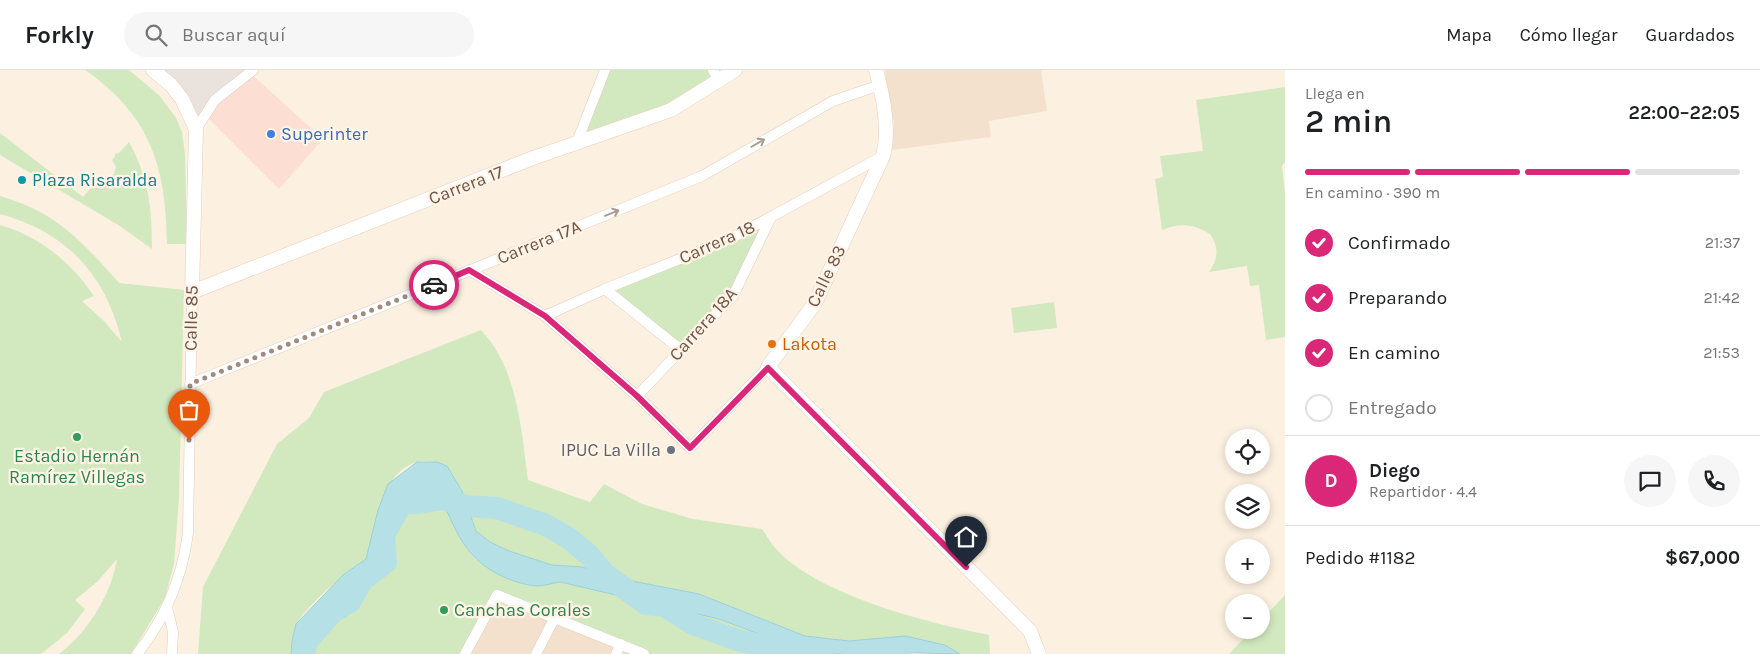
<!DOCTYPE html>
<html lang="es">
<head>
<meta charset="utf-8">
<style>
	body { margin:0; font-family:Karla,sans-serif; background:#f6f6f6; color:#202124; height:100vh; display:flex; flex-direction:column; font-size:19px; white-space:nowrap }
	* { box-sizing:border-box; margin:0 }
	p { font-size:16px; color:#757577 }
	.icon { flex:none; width:28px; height:28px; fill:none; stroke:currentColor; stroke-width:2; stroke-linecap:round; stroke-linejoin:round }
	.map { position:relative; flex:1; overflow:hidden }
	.panel { display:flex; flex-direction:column; background:#fff; width:475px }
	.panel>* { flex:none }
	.controls { position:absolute; left:1225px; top:359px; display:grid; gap:10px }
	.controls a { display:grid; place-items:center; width:45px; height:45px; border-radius:50%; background:#fff; box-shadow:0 2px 8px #0003; font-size:25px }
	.pin { position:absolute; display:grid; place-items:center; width:42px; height:42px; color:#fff; margin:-51px -21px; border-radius:50% 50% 50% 0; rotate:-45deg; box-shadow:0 0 5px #0007 }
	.pin .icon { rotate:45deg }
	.courier { position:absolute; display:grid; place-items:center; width:50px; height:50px; margin:-25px; border:4px solid #db2777; border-radius:50%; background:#fff; color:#222; box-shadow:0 1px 6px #0007 }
	.summary em { font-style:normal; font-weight:600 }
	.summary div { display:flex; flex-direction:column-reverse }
	.summary { display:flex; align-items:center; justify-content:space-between; height:85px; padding:0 20px }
	h1 { font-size:32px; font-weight:600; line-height:38px }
	.bar { display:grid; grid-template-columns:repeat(4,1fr); gap:8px 5px; align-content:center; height:60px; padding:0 20px }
	.bar i { height:6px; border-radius:4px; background:#e0e0e0 }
	.bar .current { background:#db2777 }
	.bar p { grid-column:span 4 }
	.line { display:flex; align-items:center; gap:12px; padding:0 20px; border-top:1px solid #e0e0e0 }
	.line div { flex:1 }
	.round { display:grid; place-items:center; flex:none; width:52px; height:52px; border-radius:26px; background:#f6f6f6 }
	ol { padding:0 20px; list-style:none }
	li { display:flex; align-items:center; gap:15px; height:55px }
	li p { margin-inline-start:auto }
	li .icon { padding:5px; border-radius:50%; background:#db2777; color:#fff; stroke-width:4 }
	li:last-child { color:#757577 }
	li i { width:28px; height:28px; border:2px solid #e0e0e0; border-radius:50% }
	header { display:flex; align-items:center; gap:30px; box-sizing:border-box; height:70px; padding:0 25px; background:#fff; border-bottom:1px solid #e0e0e0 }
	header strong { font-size:24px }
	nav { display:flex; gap:28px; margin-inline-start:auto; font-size:18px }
	.search { width:350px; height:45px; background:#f6f6f6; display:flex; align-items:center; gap:12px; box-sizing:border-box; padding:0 18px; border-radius:28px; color:#757577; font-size:19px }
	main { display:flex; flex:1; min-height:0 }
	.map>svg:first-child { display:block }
</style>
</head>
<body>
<header>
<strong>Forkly</strong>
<div class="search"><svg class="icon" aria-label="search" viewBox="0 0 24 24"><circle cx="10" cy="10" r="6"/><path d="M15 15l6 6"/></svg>Buscar aquí</div>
<nav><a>Mapa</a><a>Cómo llegar</a><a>Guardados</a></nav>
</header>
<main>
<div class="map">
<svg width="1285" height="584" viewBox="0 0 1285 584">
	<rect width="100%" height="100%" fill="#fcf0e0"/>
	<path fill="#f3e1ce" d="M885 0H1044L1041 1 1047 41 989 51 991 67 892 80 894 51 890 45Z
		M497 525 644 584H465Z"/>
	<path fill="#fdded3" d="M249 2 323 69 279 119 204 44Z"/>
	<path fill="#eae2dc" d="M153 0H253L215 30 196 59Z"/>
	<path fill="#d2e9bf" d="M85 0H129L159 25 176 48 182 62 185 84 187 174H167C166 97 151 46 85 0Z
		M605 0H713L718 9 671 40 577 72Z
		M1285 17V92L1282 96 1285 124V267L1266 270 1259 215 1250 216 1247 196 1209 202C1218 190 1219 178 1211 165 1196 154 1180 152 1162 160L1155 109 1163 107 1160 86 1203 81 1196 30Z
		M0 63 83 127 94 114V110L97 109 101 105 107 107 114 104 116 97 112 90 115 87V84L119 83 129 72C149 109 152 138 152 179L120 156 0 85Z
		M0 126C56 142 82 171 119 213L184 220 179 428 174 494 165 528 131 584H59C88 562 111 525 117 489L98 511 75 530 85 539 67 563 41 584H0V155C39 166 72 193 94 226L82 231 104 251 122 272C106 205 67 162 0 144Z
		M771 147 741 210 681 280 605 219Z
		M1054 232 1057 258 1014 263 1011 238Z
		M481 260C518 299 521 359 528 410L590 432 604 414 642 434 693 449 762 459C767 466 772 475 778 481 821 526 929 553 989 565L990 584H960L945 575 905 566 849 571 805 566 699 524 622 509 582 497 552 495 509 481 490 472 476 461 467 436 437 392C431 392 423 390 417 392 379 403 376 457 367 489 348 499 308 535 297 553 292 562 292 574 291 584H198L203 517 277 374 309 348 324 322Z
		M425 423 442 429 466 477 475 489 538 516 560 512 719 549 764 566 804 584H644L497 525 465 584H313L323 553 362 511 395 483C394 454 389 428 425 423Z
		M1285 525V584H1229L1252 560H1261V550Z"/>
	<path fill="#b5e0e5" stroke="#9bd0d7" d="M417 392H437L447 396 462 421 476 461 490 472 509 481 552 495 582 497 622 509 699 524 805 566 849 571 905 566 945 575 960 584 882 582 866 584H804L764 566 719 549 560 512C553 513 544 516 537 516 512 514 481 499 467 478 456 464 449 445 442 430 423 421 400 421 394 447 392 457 394 472 395 483L362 511 323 553 313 584H291L292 571 296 554 343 505 366 489 378 440 388 414Z"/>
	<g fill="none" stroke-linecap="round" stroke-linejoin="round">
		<path stroke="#b5e0e5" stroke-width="22" d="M303 584 308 570 323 553 333 542 350 532 362 511 386 492 384 465 402 433H419L442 429 467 436 497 438 546 455 570 469 590 486 605 504 646 534 664 536 693 554 740 571 762 575 814 580 825 584
			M853 584H875
			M892 584H900"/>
		<defs>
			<path id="street" d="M713 0 718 9
				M196 59 215 30 253 0
				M577 72 605 0
				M469 200 545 246 637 326 690 378 768 297
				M605 219 681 280
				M545 246 605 219 732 168 883 86
				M190 314 702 106 833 31 880 15
				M637 326 733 226 771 147
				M167 537 173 562 172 584
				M137 584C166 548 182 508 188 463L192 222
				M465 584 497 525 644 584
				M536 584 554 549
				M616 584 621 574"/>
			<path id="secondary" d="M153 0 171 15 182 29 196 59 192 222 533 88 671 40 735 0
				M876 0C883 25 890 60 883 86L815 233 768 297 1030 561 1039 584"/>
		</defs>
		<use href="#street" stroke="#e0cbbc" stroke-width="11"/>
		<use href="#secondary" stroke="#e7cebc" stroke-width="15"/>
		<use href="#street" stroke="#fff" stroke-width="10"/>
		<use href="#secondary" stroke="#fff" stroke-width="14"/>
	</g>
	<defs><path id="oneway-shaft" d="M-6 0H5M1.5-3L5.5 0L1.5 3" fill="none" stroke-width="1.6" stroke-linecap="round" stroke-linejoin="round" transform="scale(1.25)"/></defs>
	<g stroke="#aa9991">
		<use href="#oneway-shaft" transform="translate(758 73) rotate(-30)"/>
		<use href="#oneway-shaft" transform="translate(612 143) rotate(-22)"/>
	</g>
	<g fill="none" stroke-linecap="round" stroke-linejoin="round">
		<path stroke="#a28b7d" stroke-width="5" stroke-dasharray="0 9" d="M189 370 190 314 434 215"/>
		<path stroke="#db2777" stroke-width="6" d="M434 215 469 200 545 246 637 326 690 378 768 298 966 497"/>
	</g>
	<circle fill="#3f7fe0" stroke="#fff4e6" stroke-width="2" cx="271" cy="64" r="5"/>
	<circle fill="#0f9aa8" stroke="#fff4e6" stroke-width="2" cx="22" cy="110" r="5"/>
	<circle fill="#e8710a" stroke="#fff4e6" stroke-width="2" cx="772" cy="274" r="5"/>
	<g fill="#2e9e5b" stroke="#fff4e6" stroke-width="2">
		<circle cx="77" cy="367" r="5"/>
		<circle cx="444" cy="540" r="5"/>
	</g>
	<circle fill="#6b7280" stroke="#fff4e6" stroke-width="2" cx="671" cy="380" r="5"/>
	<g text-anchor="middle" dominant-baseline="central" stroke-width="4.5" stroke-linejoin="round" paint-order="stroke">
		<g font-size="18" fill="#366cbe" stroke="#fff4e6" text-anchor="start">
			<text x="281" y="64">Superinter</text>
		</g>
		<g font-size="18" fill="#0d838f" stroke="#fff4e6" text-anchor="start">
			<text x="32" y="110">Plaza Risaralda</text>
		</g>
		<g font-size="18" fill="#725548" stroke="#fff4e6">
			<text transform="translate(466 115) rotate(-21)">Carrera 17</text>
			<text transform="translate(539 172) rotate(-22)">Carrera 17A</text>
			<text transform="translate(717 172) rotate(-24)">Carrera 18</text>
			<text transform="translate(826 206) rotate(-64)">Calle 83</text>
			<text transform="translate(191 248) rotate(-89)">Calle 85</text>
			<text transform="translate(703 254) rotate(-48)">Carrera 18A</text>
		</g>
		<g font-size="18" fill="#c56008" stroke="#fff4e6" text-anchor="start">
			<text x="782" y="274">Lakota</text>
		</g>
		<g font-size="18" fill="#5b616d" stroke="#fff4e6" text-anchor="end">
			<text x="661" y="380">IPUC La Villa</text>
		</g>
		<g font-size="18" fill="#27864d" stroke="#fff4e6">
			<text x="77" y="386">Estadio Hernán<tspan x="77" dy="21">Ramírez Villegas</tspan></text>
			<text x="454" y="540" text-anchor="start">Canchas Corales</text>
		</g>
	</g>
</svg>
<div class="controls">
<a><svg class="icon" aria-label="locate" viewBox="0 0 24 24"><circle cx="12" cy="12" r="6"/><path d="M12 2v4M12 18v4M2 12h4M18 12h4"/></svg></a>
<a><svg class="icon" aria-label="layers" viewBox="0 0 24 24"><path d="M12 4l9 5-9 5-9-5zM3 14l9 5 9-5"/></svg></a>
<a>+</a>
<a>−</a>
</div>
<div class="pin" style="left:189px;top:370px;background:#ea580c"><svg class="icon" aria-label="bag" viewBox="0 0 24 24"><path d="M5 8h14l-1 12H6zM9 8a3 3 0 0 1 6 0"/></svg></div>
<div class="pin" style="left:966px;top:497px;background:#1f2937"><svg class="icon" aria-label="home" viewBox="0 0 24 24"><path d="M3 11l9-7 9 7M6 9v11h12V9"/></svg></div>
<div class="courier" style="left:434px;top:215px"><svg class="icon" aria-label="car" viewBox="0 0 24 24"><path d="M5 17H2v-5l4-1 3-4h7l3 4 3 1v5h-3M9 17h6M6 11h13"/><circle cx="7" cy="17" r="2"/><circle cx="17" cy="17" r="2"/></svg></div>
</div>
<section class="panel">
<div class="summary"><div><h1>2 min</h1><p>Llega en</p></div><em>22:00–22:05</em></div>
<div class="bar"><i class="current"></i><i class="current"></i><i class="current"></i><i></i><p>En camino · 390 m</p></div>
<ol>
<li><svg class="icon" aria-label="check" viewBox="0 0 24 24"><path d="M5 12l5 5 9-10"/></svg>Confirmado<p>21:37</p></li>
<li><svg class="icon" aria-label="check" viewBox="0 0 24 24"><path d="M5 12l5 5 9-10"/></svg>Preparando<p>21:42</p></li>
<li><svg class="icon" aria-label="check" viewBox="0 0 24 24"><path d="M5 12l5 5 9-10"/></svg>En camino<p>21:53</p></li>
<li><i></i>Entregado</li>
</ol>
<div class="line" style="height:90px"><b class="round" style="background:#db2777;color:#fff">D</b><div><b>Diego</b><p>Repartidor · 4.4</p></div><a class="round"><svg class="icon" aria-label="chat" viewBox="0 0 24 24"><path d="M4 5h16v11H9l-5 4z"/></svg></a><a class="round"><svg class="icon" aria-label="phone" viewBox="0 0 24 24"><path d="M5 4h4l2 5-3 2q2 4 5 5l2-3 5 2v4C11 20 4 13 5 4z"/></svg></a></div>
<div class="line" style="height:65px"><div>Pedido #1182</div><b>$67,000</b></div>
</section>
</main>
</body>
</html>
